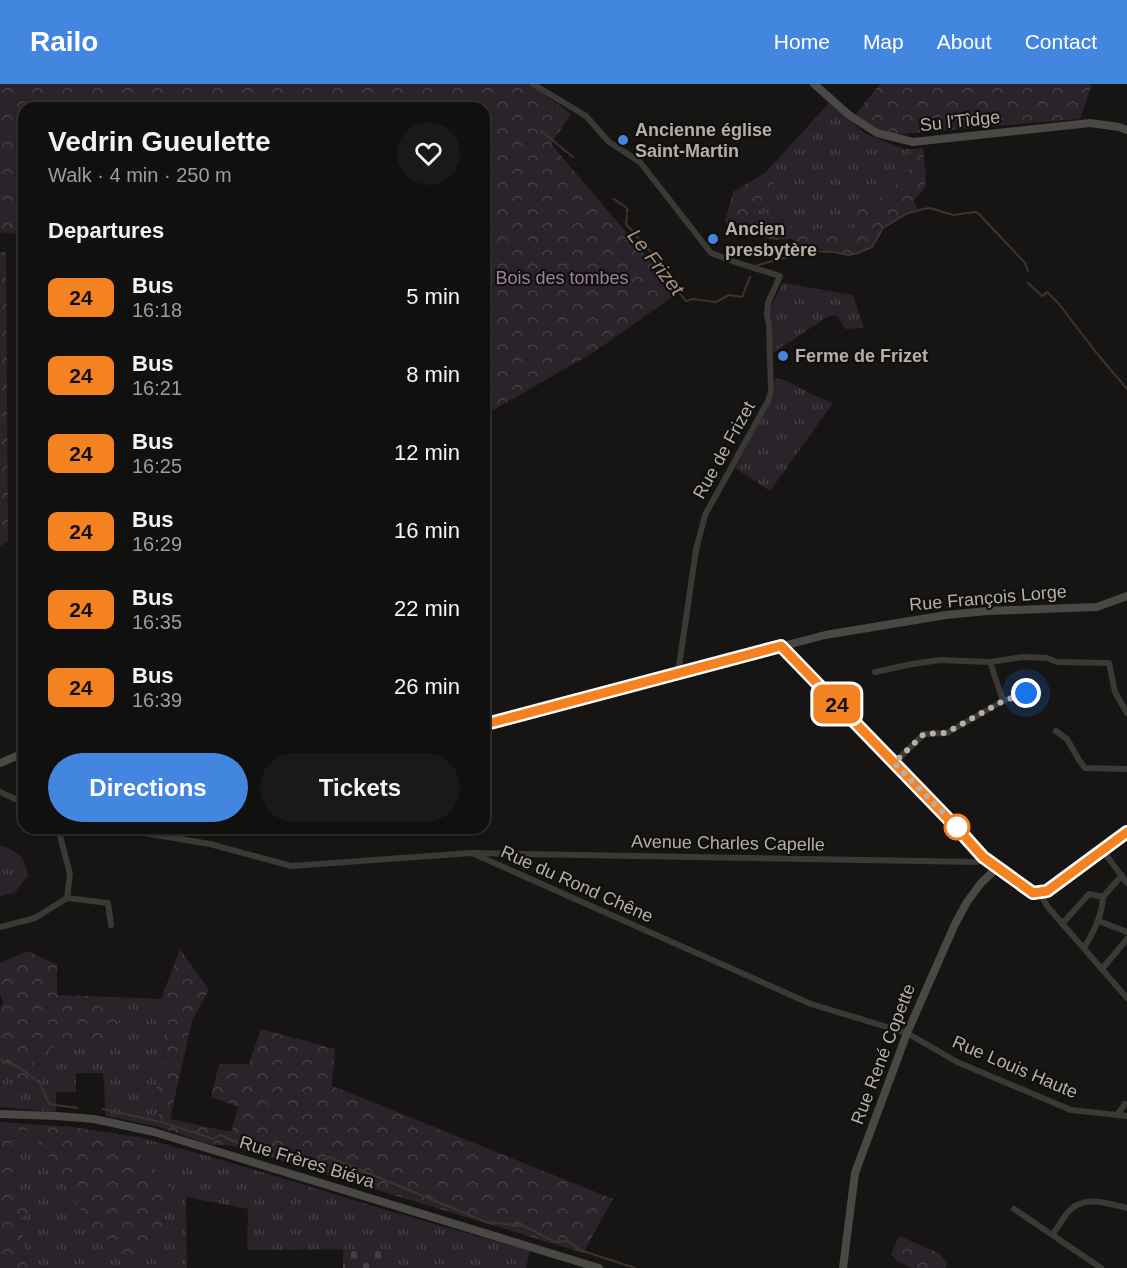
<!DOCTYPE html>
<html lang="en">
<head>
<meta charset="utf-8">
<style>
  body { margin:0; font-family:Arial,sans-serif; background:#191918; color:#f1f3f6; height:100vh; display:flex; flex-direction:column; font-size:22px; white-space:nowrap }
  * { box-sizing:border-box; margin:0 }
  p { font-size:20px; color:#9c9d9e }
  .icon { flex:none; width:33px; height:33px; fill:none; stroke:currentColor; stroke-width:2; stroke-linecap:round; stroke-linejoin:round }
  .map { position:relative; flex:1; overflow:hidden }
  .details { position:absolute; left:18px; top:18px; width:472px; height:732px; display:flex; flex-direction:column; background:#10100f; border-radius:18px; box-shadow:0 2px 4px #0004,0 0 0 2px #30302f }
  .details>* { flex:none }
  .badge { padding:0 12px; border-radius:9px; font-size:21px; line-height:39px }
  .you { position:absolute; width:30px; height:30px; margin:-15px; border:4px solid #fff; border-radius:50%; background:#1a73e8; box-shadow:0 0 0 9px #1a73e833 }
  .map>.badge { position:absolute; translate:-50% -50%; box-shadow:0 0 0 3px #fff }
  h2 { padding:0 30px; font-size:22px; line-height:54px }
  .round { display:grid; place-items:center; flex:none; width:63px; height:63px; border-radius:32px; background:#191918 }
  .overview { display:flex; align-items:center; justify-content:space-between; height:102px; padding:0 30px }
  h1 { font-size:28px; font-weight:700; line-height:45px }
  .action { display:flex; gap:12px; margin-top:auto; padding:12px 30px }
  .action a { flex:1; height:69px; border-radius:36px; background:#4386df; color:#fff; font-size:24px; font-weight:700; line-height:69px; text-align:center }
  .action a+a { background:#191918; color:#f1f3f6 }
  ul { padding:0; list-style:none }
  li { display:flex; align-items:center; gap:18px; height:78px; padding:0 30px }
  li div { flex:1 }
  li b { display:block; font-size:22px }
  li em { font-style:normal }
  li .badge { min-width:66px; font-weight:700; text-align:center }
  header { display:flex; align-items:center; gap:36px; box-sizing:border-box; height:84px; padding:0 30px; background:#4386df; color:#fff }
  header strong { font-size:28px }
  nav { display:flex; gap:33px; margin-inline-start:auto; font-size:21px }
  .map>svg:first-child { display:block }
</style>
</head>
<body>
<header>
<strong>Railo</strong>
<nav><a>Home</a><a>Map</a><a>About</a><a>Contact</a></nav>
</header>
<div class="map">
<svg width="1127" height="1184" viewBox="0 0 1127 1184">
  <defs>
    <pattern id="grass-tufts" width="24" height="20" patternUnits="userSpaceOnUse" patternTransform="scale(1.5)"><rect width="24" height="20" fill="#2a232a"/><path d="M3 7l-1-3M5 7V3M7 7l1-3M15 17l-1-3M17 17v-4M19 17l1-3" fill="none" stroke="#464046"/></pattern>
    <pattern id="forest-crowns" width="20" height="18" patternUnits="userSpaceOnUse" patternTransform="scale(1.5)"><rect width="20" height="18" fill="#2a232a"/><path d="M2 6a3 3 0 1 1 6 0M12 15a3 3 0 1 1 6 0" fill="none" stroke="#464046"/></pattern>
    <pattern id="cemetery-stones" width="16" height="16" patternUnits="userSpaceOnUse" patternTransform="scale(1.5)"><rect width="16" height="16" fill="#2a232a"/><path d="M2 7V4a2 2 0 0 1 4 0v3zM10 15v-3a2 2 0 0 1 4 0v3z" fill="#464046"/></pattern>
  </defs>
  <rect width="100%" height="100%" fill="#161514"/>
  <!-- grass -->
  <g fill="url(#grass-tufts)">
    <polygon points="829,19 866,50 904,65 912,65 909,85 894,103 854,130 858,143 835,143 808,148 789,141 771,129 756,131 777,91 766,88"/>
    <polygon points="783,199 853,211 864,244 845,245 837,231 827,233 773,269 770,224"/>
    <polygon points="775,294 788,297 811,310 833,319 770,407 735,384 773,313"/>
    <path d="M0,761C18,767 25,773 28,792L14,809L0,812Z"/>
    <polygon points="116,913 161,915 170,949 156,998 159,1043 106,1032 103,989 76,989 76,1008 56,1008 56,1028 0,1023 0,988 8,988 25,1000 40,993 34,976 52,963 80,962 120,953"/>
    <path d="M10,1046L34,1048L108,1171L165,1145L161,1091L139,1070L138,1053C269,1087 398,1133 530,1166L526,1184H382L381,1165L247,1166L248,1125L186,1113L187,1184H27L21,1133L32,1129L18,1108Z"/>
  </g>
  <!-- forest -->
  <g fill="url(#forest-crowns)">
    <polygon points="0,0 530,0 571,30 551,60 678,209 594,268 485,331 484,24 24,24 24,151 0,148"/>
    <polygon points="880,0 1092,0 1080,35 901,50 880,48 856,30"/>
    <polygon points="923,64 926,91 925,104 913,117 918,126 906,130 883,144 870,165 849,171 820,165 798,165 796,159 792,155 773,156 753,149 743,152 725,138 733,108 766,88 778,90 756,131 770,129 789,141 808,148 835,143 858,143 854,130 894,103 909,85 912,65"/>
    <polygon points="0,168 6,168 8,457 0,462"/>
    <polygon points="180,865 209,906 192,937 170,1035 231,1048 238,1023 211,1013 219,980 249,980 261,945 335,965 332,1002 613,1115 583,1169 234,1062 208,1060 159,1043 156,998 170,949 161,915"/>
    <polygon points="27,867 57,881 57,911 116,913 121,953 80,962 52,963 34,976 40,993 25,1000 8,988 0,988 0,924 3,918 0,910 0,879"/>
    <polygon points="0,1038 72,1043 138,1053 139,1070 161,1091 180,1116 173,1121 163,1115 165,1145 158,1163 139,1171 108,1171 34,1048 10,1046 18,1108 29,1113 32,1129 21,1133 27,1184 0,1184"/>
    <polygon points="899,1152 939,1169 948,1180 945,1184 911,1184 897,1177 891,1170"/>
  </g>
  <!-- cemetery -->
  <rect fill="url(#cemetery-stones)" x="343" y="1165" width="39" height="19"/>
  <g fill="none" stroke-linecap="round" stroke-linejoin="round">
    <!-- stream -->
    <g stroke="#3d342f" stroke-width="2">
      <polyline points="541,47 573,73"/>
      <polyline points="614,115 627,124 627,128"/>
      <polyline points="627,131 626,140 654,172 670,197 686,217 693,215 716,218 729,211 742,213 750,193"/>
      <polyline points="755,182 809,167 834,168 849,171 858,169 872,163 883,144 906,130 923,125 930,124 953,131 975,128 979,130 1025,179 1028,187"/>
      <polyline points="1028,199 1041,211 1043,212 1047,208 1059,220 1095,267 1127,305"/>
      <polyline points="0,975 20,984 40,999 49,1020 77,1024"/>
      <polyline points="103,1025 165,1039 187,1047 194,1048 213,1055 220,1051 264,1070 314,1080 329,1073 486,1138 524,1142 555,1158 568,1157 580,1166 635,1184"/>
    </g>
    <!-- street -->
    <g stroke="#3a3936" stroke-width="6">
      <polyline points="533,0 586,32 609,58 640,78 711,169 735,178 780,192 768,219 767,230 769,242 771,308 768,317 705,431 696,466 678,589"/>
      <polyline points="781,562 957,744 983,773 997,784"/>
      <polyline points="875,588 912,580 940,576 990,578"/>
      <polyline points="1003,617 1026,608"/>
      <polyline points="1056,647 1067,655 1079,676 1085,684 1127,685"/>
      <polyline points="894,679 924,650 947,649 1003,617 990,578 1023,573 1047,574 1057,578 1109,579 1115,608 1127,629"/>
      <polyline points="0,708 24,719"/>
      <polyline points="114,744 210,760 291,782 471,769 977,778 983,773"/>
      <polyline points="1103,767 1127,799"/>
      <polyline points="474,770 811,920 907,949 957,978 1071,1026 1127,1032"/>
      <polyline points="1040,809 1047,822 1127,914"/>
      <polyline points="67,814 108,819 111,841"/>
      <polyline points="1099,837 1127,848"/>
      <polyline points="1062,840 1089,810 1103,813"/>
      <polyline points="0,843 35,834 67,814 70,790 58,744"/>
      <path d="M1084,864C1093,848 1102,833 1103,813L1122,791"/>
      <polyline points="1102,885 1127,855"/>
      <polyline points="1117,1031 1125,1020"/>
      <polyline points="1014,1125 1101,1184"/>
      <path d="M1053,1150C1058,1143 1063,1134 1069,1127C1084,1110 1109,1120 1127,1124"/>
    </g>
    <!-- secondary -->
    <g stroke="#4a4844" stroke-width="8">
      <polyline points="814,0 849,31 877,49 913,58 1090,39 1119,43 1127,46"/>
      <polyline points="484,639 490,639 825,551 946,531 987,527 1097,523 1127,512"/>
      <polyline points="0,679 24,669"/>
      <polyline points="0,1030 57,1032 94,1035 154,1048 599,1184"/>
      <polyline points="843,1184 855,1089 907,949 955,840 967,818 981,799 997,784 1033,809 1040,809 1047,807 1127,748"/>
    </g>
  </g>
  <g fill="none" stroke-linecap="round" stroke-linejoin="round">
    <!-- line casing -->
    <g stroke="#fff" stroke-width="14">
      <polyline id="line" points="484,639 490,639 781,562 957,744 983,773 1033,809 1047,807 1127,748"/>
    </g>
    <!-- line -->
    <use href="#line" stroke="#f58220" stroke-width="9"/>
    <!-- walk -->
    <polyline stroke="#b4afa7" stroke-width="6" stroke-dasharray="0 10.8" points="957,743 894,679 924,650 946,649 1003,617 1026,609"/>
  </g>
  <!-- markers -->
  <g fill="#4386df" stroke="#11100f" stroke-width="2">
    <circle cx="623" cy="56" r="6"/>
    <circle cx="713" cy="155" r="6"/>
    <circle cx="783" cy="272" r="6"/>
  </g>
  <circle fill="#fff" stroke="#f58220" stroke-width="3" cx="957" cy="743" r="12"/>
  <g text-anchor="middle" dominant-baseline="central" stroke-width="4.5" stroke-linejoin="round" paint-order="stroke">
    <!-- street labels -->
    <g font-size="18" fill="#b4afa7" stroke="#11100f">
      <text transform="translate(960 37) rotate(-6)">Su l'Tîdge</text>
      <text transform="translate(724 366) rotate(-61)">Rue de Frizet</text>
      <text transform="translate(988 514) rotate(-5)">Rue François Lorge</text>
      <text transform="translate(728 759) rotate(1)">Avenue Charles Capelle</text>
      <text transform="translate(577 800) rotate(24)">Rue du Rond Chêne</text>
      <text transform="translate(883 970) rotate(-69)">Rue René Copette</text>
      <text transform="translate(1015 983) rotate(23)">Rue Louis Haute</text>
      <text transform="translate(307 1078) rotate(17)">Rue Frères Biéva</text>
    </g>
    <!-- poi labels -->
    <g font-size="18" font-weight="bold" fill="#b4afa7" stroke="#11100f" text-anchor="start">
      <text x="635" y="46">Ancienne église<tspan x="635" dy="21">Saint-Martin</tspan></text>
      <text x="725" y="145">Ancien<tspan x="725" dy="21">presbytère</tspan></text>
      <text x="795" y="272">Ferme de Frizet</text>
    </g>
    <!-- park labels -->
    <g font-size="18" fill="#9d809e" stroke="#11100f">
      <text x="562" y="194">Bois des tombes</text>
    </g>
    <!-- water labels -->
    <g font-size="20" font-style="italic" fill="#ac9181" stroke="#11100f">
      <text transform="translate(656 178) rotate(52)">Le Frizet</text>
    </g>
  </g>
</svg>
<div class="you" style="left:1026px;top:609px"></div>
<b class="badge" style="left:837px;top:620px;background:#f58220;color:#111">24</b>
<section class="details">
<div class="overview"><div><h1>Vedrin Gueulette</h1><p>Walk · 4 min · 250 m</p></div><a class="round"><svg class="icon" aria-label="heart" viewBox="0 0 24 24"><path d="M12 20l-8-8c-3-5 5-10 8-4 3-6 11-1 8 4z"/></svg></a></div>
<h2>Departures</h2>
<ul>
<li><span class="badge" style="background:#f58220;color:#111">24</span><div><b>Bus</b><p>16:18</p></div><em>5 min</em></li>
<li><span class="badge" style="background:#f58220;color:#111">24</span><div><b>Bus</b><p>16:21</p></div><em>8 min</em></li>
<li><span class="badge" style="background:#f58220;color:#111">24</span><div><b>Bus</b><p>16:25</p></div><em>12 min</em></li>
<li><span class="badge" style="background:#f58220;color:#111">24</span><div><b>Bus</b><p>16:29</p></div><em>16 min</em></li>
<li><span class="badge" style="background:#f58220;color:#111">24</span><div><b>Bus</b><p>16:35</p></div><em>22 min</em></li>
<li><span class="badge" style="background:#f58220;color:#111">24</span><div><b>Bus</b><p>16:39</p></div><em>26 min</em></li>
</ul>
<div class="action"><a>Directions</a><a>Tickets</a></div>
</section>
</div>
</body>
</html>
